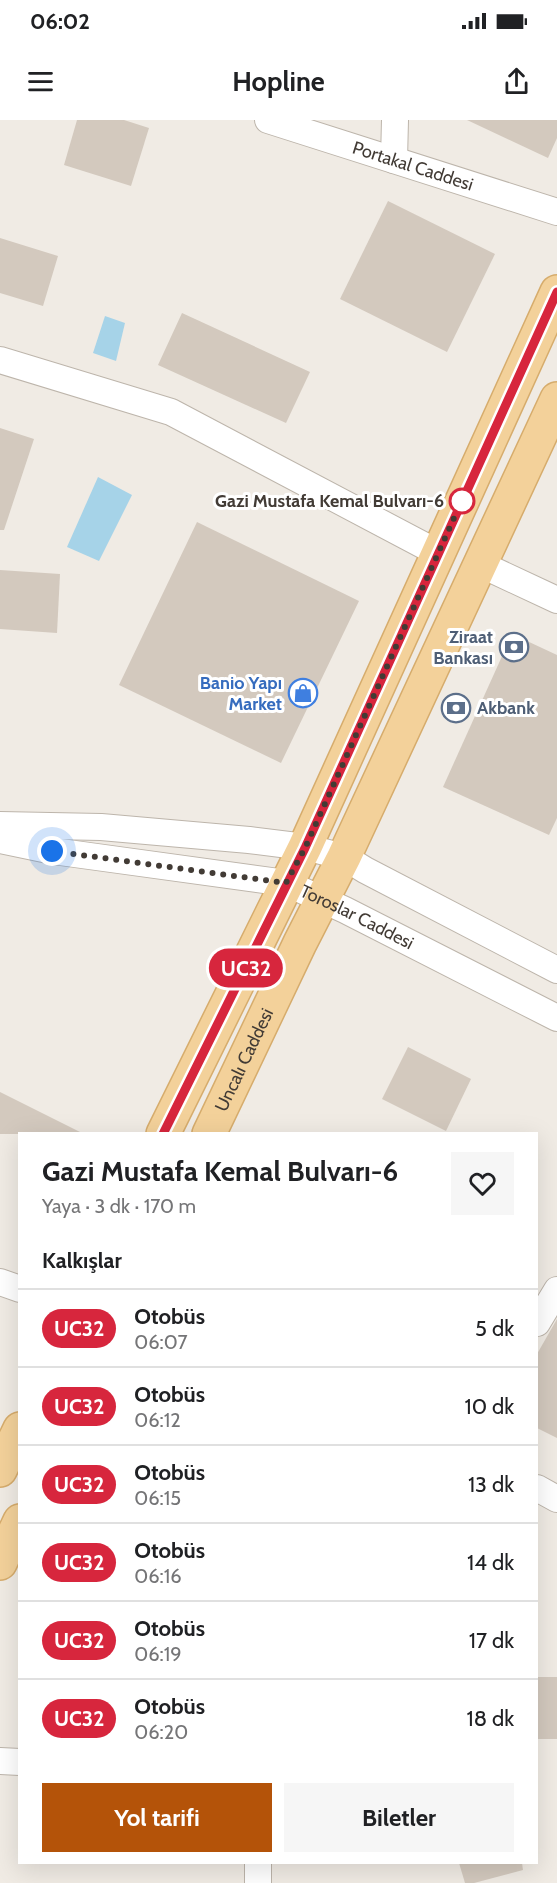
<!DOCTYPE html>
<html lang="tr">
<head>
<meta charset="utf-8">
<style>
  body { margin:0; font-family:Cabin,sans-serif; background:#f6f6f6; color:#202124; height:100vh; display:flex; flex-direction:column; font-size:22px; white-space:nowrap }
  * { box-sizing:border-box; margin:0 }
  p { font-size:20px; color:#757577 }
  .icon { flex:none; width:33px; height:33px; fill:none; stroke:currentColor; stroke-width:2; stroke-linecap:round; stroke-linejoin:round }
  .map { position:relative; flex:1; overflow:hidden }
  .details { position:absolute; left:18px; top:1012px; width:520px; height:732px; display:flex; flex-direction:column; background:#fff; border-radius:0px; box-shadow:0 6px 24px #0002 }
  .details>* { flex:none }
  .badge { padding:0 12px; border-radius:20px; font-size:21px; line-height:39px }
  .you { position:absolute; width:30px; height:30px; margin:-15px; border:4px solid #fff; border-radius:50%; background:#1a73e8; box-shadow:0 0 0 9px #1a73e833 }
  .map>.badge { position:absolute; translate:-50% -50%; box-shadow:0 0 0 3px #fff }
  h2 { padding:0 24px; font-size:22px; line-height:54px }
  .round { display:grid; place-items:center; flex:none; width:63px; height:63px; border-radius:0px; background:#f6f6f6 }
  .summary { display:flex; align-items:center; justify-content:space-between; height:102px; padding:0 24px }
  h1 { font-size:28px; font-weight:700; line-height:45px }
  .primary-button { display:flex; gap:12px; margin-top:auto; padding:12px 24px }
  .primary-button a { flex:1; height:69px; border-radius:0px; background:#b45309; color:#fff; font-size:24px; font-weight:700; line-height:69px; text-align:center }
  .primary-button a+a { background:#f6f6f6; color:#202124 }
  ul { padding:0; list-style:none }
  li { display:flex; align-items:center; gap:18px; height:78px; padding:0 24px; border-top:2px solid #e0e0e0 }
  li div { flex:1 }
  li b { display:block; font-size:22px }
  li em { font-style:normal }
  li .badge { min-width:66px; font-weight:700; text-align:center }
  .status { display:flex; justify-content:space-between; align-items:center; height:42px; padding:0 30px; background:#fff; direction:ltr }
  .status svg { height:16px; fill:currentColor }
  header { display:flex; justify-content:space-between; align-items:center; height:78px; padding:0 24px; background:#fff; font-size:27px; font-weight:700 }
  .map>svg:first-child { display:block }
</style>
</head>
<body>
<div class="status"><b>06:02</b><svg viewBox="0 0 49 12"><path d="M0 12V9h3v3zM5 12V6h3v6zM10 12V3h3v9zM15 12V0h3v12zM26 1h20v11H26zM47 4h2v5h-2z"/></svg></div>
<header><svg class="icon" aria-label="menu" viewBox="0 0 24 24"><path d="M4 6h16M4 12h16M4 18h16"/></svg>Hopline<svg class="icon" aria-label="share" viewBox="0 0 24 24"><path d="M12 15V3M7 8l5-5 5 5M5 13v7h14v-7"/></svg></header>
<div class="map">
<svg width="557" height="1763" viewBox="0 0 557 1763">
  <rect width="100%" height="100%" fill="#f0ebe4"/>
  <!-- water -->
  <g fill="#a6d3e8">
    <polygon points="105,196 125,203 116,241 93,233"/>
    <polygon points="98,357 132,375 99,441 67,427"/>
  </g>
  <!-- building -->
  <g fill="#d3c9be">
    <polygon points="77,0 124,0 149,8 131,66 64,45"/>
    <polygon points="467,0 557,0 557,18 548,38"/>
    <polygon points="388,81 495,134 447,232 340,179"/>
    <polygon points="0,118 58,136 43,186 0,173"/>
    <polygon points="182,193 310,252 286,303 158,245"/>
    <polygon points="0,308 34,319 4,410 0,410"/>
    <polygon points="197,402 359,481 281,643 119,565"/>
    <polygon points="0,450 60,454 57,513 0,509"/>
    <polygon points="512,514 557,535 557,698 549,715 443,667"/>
    <polygon points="408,927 471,959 446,1011 382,979"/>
    <polygon points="0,972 84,1014 0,1014"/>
    <polygon points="557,1199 557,1318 537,1308 537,1234"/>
    <rect x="537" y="1557" width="20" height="62"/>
    <polygon points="459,1743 522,1743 523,1750 474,1763 465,1763"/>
  </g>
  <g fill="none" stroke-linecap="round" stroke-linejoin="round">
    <!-- minor casing -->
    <g stroke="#bdb5ab" stroke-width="28">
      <g id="minor">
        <path id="s1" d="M268,0L557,92"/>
        <polyline points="394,40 395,0"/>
        <polyline points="0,240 171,292 438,433"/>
        <polyline points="480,444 557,480"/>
        <polyline points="0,705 101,707 249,720 305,727 344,737 365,750 557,850"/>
        <path id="s2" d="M0,720L53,731L286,763L345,790L557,898"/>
        <polyline points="0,1162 20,1169"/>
        <polyline points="537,1203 557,1170"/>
        <polyline points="537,1368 557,1379"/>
        <polyline points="0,1641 20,1642"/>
        <polyline points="258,1763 258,1743"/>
      </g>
    </g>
    <!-- major casing -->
    <g stroke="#d6ac6c" stroke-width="36">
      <g id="major">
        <polyline points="163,1014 305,727 557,172"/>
        <path id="s3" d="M209,1014L300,823L344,737L557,279"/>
        <polyline points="0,1350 20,1309"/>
        <polyline points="0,1443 20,1401"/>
      </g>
    </g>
    <!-- minor -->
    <use href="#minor" stroke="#fff" stroke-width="26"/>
    <!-- major -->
    <use href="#major" stroke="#f3d19a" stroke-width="33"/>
  </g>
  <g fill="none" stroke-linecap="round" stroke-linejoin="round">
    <!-- line casing -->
    <g stroke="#fff" stroke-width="14">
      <polyline id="line" points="163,1014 305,728 557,172"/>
    </g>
    <!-- line -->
    <use href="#line" stroke="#d7263d" stroke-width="9"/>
    <!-- walk -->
    <polyline stroke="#423b35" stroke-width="6" stroke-dasharray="0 10.8" points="52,731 286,763 305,728 464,376 462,381"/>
  </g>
  <!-- icons -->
  <defs>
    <g id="bank-ring" transform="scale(1.5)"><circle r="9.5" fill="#fff" stroke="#5c6f8a" stroke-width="1.5"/><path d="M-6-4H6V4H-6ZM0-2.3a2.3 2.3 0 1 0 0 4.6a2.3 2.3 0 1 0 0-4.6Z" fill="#5c6f8a"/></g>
    <g id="shop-ring" transform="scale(1.5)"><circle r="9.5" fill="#fff" stroke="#3f7fe0" stroke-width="1.5"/><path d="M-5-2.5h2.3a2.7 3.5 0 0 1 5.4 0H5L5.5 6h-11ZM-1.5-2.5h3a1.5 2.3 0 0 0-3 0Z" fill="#3f7fe0"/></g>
  </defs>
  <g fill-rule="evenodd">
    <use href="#bank-ring" x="514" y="527"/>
    <use href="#shop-ring" x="303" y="573"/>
    <use href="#bank-ring" x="456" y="588"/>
  </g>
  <!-- markers -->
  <circle fill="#fff" stroke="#d7263d" stroke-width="3" cx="462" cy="381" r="12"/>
  <g text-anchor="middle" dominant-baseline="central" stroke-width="6" stroke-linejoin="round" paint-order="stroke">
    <!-- street labels -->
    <g font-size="18" fill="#423b35" stroke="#fff">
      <text stroke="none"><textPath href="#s1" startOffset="152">Portakal Caddesi</textPath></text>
      <text stroke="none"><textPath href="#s2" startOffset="368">Toroslar Caddesi</textPath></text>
      <text stroke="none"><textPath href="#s3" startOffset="82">Uncalı Caddesi</textPath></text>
    </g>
    <!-- stop labels -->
    <g font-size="18" font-weight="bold" fill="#423b35" stroke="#fff" text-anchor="end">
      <text x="444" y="381">Gazi Mustafa Kemal Bulvarı-6</text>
    </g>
    <!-- service labels -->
    <g font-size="18" font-weight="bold" fill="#4e5e75" stroke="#fff" text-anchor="end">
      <text x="493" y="517">Ziraat<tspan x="493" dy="21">Bankası</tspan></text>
      <text x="477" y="588" text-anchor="start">Akbank</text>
    </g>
    <!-- shop labels -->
    <g font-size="18" font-weight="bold" fill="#366cbe" stroke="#fff" text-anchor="end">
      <text x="282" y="563">Banio Yapı<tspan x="282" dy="21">Market</tspan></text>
    </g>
  </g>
</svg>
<div class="you" style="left:52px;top:731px"></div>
<b class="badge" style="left:246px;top:848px;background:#d7263d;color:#fff">UC32</b>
<section class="details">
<div class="summary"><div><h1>Gazi Mustafa Kemal Bulvarı-6</h1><p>Yaya · 3 dk · 170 m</p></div><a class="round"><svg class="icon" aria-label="heart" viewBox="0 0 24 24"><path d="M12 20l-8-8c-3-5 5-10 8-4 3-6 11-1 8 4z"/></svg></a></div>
<h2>Kalkışlar</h2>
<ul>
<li><span class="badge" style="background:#d7263d;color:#fff">UC32</span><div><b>Otobüs</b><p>06:07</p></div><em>5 dk</em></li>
<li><span class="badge" style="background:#d7263d;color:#fff">UC32</span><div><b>Otobüs</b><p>06:12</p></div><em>10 dk</em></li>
<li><span class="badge" style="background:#d7263d;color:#fff">UC32</span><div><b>Otobüs</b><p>06:15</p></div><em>13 dk</em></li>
<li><span class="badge" style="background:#d7263d;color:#fff">UC32</span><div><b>Otobüs</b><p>06:16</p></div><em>14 dk</em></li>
<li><span class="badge" style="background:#d7263d;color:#fff">UC32</span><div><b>Otobüs</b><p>06:19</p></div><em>17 dk</em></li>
<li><span class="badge" style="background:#d7263d;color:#fff">UC32</span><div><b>Otobüs</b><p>06:20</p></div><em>18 dk</em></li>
</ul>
<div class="primary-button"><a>Yol tarifi</a><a>Biletler</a></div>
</section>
</div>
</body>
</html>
